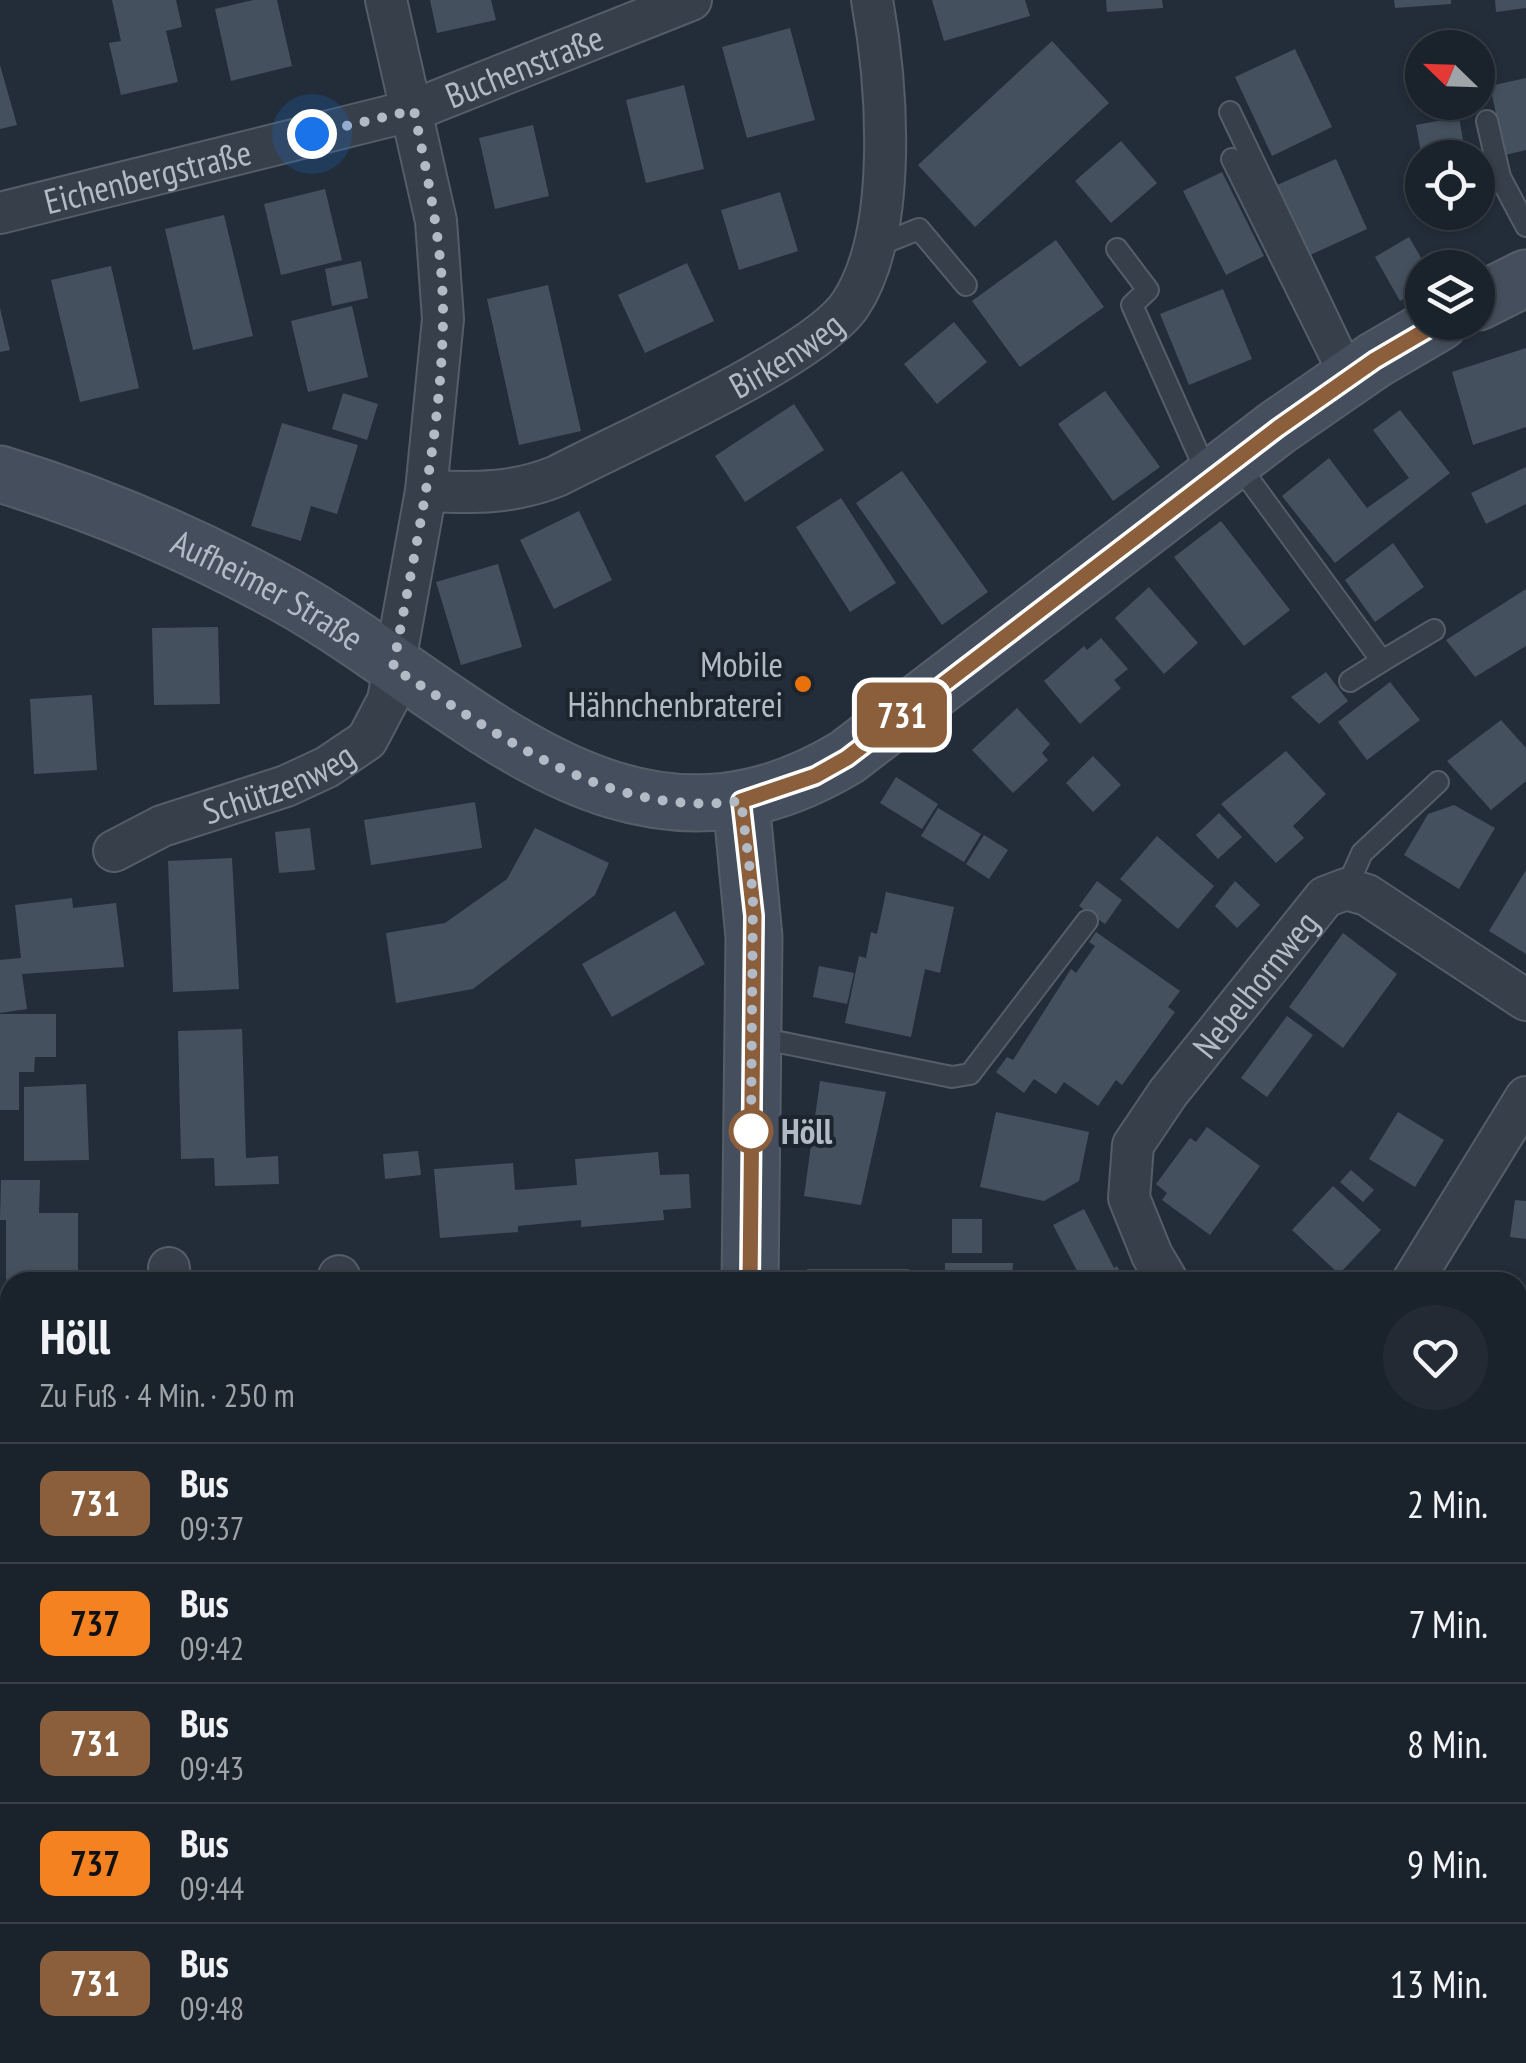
<!DOCTYPE html>
<html lang="de">
<head>
<meta charset="utf-8">
<style>
  body { margin:0; font-family:"PT Sans Narrow",sans-serif; background:#232a33; color:#f1f3f6; height:100vh; display:flex; flex-direction:column; font-size:38px; white-space:nowrap }
  * { box-sizing:border-box; margin:0 }
  p { font-size:32px; color:#9fa4a9 }
  .icon { flex:none; width:55px; height:55px; fill:none; stroke:currentColor; stroke-width:2; stroke-linecap:round; stroke-linejoin:round }
  .map { position:relative; flex:1; overflow:hidden }
  .sheet { position:absolute; left:0px; top:1272px; width:1528px; height:792px; display:flex; flex-direction:column; background:#1a222b; border-radius:30px 30px 0 0; box-shadow:0 2px 8px #0004,0 0 0 2px #383f47 }
  .sheet>* { flex:none }
  .badge { padding:0 20px; border-radius:15px; font-size:35px; line-height:65px }
  .needle { width:65px; rotate:293deg }
  .fabs { position:absolute; left:1405px; top:30px; display:grid; gap:20px }
  .fabs a { display:grid; place-items:center; width:90px; height:90px; border-radius:50%; background:#1a222b; box-shadow:0 2px 8px #0004,0 0 0 2px #383f47; font-size:50px }
  .you { position:absolute; width:50px; height:50px; margin:-25px; border:8px solid #fff; border-radius:50%; background:#1a73e8; box-shadow:0 0 0 15px #1a73e833 }
  .map>.badge { position:absolute; translate:-50% -50%; box-shadow:0 0 0 5px #fff }
  .round { display:grid; place-items:center; flex:none; width:105px; height:105px; border-radius:52px; background:#232a33 }
  .head { display:flex; align-items:center; justify-content:space-between; height:170px; padding:0 40px }
  h1 { font-size:48px; font-weight:800; line-height:75px }
  ul { padding:0; list-style:none }
  li { display:flex; align-items:center; gap:30px; height:120px; padding:0 40px; border-top:2px solid #383f47 }
  li div { flex:1 }
  li b { display:block; font-size:38px }
  li em { font-style:normal }
  li .badge { min-width:110px; font-weight:700; text-align:center }
  .map>svg:first-child { display:block }
</style>
</head>
<body>
<div class="map">
<svg width="1526" height="2063" viewBox="0 0 1526 2063">
  <rect width="100%" height="100%" fill="#232d39"/>
  <!-- green -->
  <g fill="#263a3b">
    <polygon points="1518,1785 1526,1787 1526,2063 1276,2063 1276,2055 1518,2055"/>
    <polygon points="1133,2055 1215,2055 1218,2063 1111,2063"/>
  </g>
  <!-- building -->
  <g fill="#45505e">
    <polygon points="112,0 176,0 182,27 166,31 178,82 121,95 109,43 121,41"/>
    <polygon points="253,0 277,0 292,66 231,81 215,9"/>
    <polygon points="430,0 491,0 496,20 437,33"/>
    <polygon points="932,0 1025,0 1030,16 944,41"/>
    <polygon points="1106,0 1162,0 1163,8 1107,12"/>
    <polygon points="1394,0 1451,0 1451,4 1395,8"/>
    <polygon points="1495,0 1526,0 1526,8 1496,12"/>
    <polygon points="790,28 815,120 747,138 722,47"/>
    <polygon points="1052,41 1109,103 975,227 918,165"/>
    <polygon points="1295,49 1332,127 1272,156 1235,77"/>
    <polygon points="0,65 17,125 0,129"/>
    <polygon points="1526,78 1526,150 1505,155 1490,86"/>
    <polygon points="684,85 704,169 646,183 626,100"/>
    <polygon points="1459,117 1466,158 1422,158 1416,125"/>
    <polygon points="533,125 549,196 495,209 479,138"/>
    <polygon points="1121,141 1157,183 1111,223 1075,181"/>
    <polygon points="1336,159 1367,229 1308,256 1277,185"/>
    <polygon points="1222,172 1264,256 1226,275 1183,191"/>
    <polygon points="325,189 342,260 281,275 264,204"/>
    <polygon points="780,192 798,251 739,270 721,210"/>
    <polygon points="224,215 253,336 193,350 165,229"/>
    <polygon points="1409,237 1427,268 1422,268 1422,288 1400,301 1375,257"/>
    <polygon points="1056,240 1104,307 1020,367 972,301"/>
    <polygon points="361,261 368,298 332,306 325,269"/>
    <polygon points="687,263 714,321 645,353 618,295"/>
    <polygon points="111,266 139,388 80,402 51,280"/>
    <polygon points="548,285 581,431 519,445 487,299"/>
    <polygon points="1223,289 1252,359 1189,385 1160,314"/>
    <polygon points="352,306 368,377 308,392 291,321"/>
    <polygon points="0,308 10,350 0,352"/>
    <polygon points="954,322 987,362 937,404 904,364"/>
    <polygon points="1526,348 1526,427 1473,445 1452,372"/>
    <polygon points="1105,391 1160,467 1113,501 1058,424"/>
    <polygon points="343,393 378,404 367,440 332,429"/>
    <polygon points="794,404 824,450 745,502 715,456"/>
    <polygon points="1400,410 1450,473 1335,563 1282,496 1329,458 1367,508 1409,478 1373,430"/>
    <polygon points="282,423 358,445 337,514 311,506 301,541 251,526"/>
    <polygon points="1526,467 1526,504 1486,524 1471,493"/>
    <polygon points="902,471 988,592 942,625 856,503"/>
    <polygon points="841,498 896,583 850,612 796,527"/>
    <polygon points="579,511 612,580 554,609 520,540"/>
    <polygon points="1221,521 1290,610 1244,646 1174,557"/>
    <polygon points="1393,543 1424,587 1375,622 1345,580"/>
    <polygon points="498,564 522,647 461,665 436,582"/>
    <polygon points="1149,587 1198,643 1164,674 1115,618"/>
    <polygon points="1526,589 1526,646 1475,677 1446,640"/>
    <polygon points="218,627 220,704 154,705 152,628"/>
    <polygon points="1101,638 1128,669 1114,680 1121,688 1080,724 1044,681 1084,646 1087,650"/>
    <polygon points="1326,672 1348,701 1319,724 1291,697"/>
    <polygon points="1390,682 1420,720 1367,760 1338,722"/>
    <polygon points="92,695 97,770 34,774 30,699"/>
    <polygon points="1017,708 1050,744 1042,753 1048,760 1013,793 972,750"/>
    <polygon points="1501,720 1526,748 1526,781 1491,810 1447,761"/>
    <polygon points="1286,751 1326,794 1293,826 1304,838 1276,863 1221,804"/>
    <polygon points="1093,756 1121,785 1093,812 1066,783"/>
    <polygon points="896,777 938,804 922,829 880,803"/>
    <polygon points="475,802 482,848 371,865 364,820"/>
    <polygon points="1454,805 1495,828 1459,889 1404,855 1428,814"/>
    <polygon points="938,808 981,834 964,862 921,836"/>
    <polygon points="1219,813 1242,837 1218,859 1196,835"/>
    <polygon points="310,828 315,870 279,873 275,832"/>
    <polygon points="535,828 609,863 595,895 473,989 396,1003 386,933 445,923 507,879"/>
    <polygon points="984,835 1008,850 989,879 966,864"/>
    <polygon points="1157,836 1214,886 1178,929 1120,879"/>
    <polygon points="232,858 239,989 173,992 168,861"/>
    <polygon points="1526,870 1526,954 1489,931"/>
    <polygon points="1097,881 1122,900 1105,924 1079,906"/>
    <polygon points="1235,881 1260,905 1237,928 1215,906"/>
    <polygon points="886,892 954,907 940,973 925,969 911,1037 845,1023 859,956 866,958 871,932 877,934"/>
    <polygon points="72,898 73,908 116,903 124,967 22,974 27,1009 0,1013 0,960 21,958 15,905"/>
    <polygon points="675,911 705,964 612,1017 582,964"/>
    <polygon points="1096,932 1180,991 1168,1007 1175,1012 1122,1085 1116,1080 1098,1106 1064,1082 1056,1094 1034,1079 1024,1093 996,1072 1007,1057 1013,1060 1071,969 1076,973 1095,946 1089,942"/>
    <polygon points="1343,933 1397,974 1343,1048 1289,1007"/>
    <polygon points="819,966 854,973 847,1004 813,997"/>
    <polygon points="0,1014 56,1014 56,1057 35,1057 34,1072 19,1072 19,1110 0,1110"/>
    <polygon points="1287,1016 1313,1035 1267,1097 1241,1078"/>
    <polygon points="242,1029 246,1158 278,1156 279,1184 215,1186 214,1158 181,1159 178,1031"/>
    <polygon points="820,1081 886,1092 861,1205 804,1196"/>
    <polygon points="86,1084 89,1160 24,1161 24,1087"/>
    <polygon points="996,1112 1089,1132 1079,1181 1044,1201 980,1187"/>
    <polygon points="1398,1112 1444,1140 1415,1187 1369,1159"/>
    <polygon points="1207,1127 1260,1166 1210,1235 1162,1200 1167,1193 1156,1184 1190,1138 1196,1142"/>
    <polygon points="418,1151 421,1175 385,1179 383,1154"/>
    <polygon points="658,1152 660,1175 689,1174 691,1208 663,1210 664,1220 581,1227 581,1220 518,1226 518,1232 440,1238 434,1169 513,1163 515,1190 577,1185 575,1159"/>
    <polygon points="1351,1170 1374,1190 1363,1202 1340,1182"/>
    <polygon points="1,1180 40,1180 39,1213 78,1213 78,1282 10,1282 10,1296 6,1296 6,1220 0,1220"/>
    <polygon points="1333,1186 1381,1230 1339,1274 1292,1230"/>
    <polygon points="1515,1200 1526,1201 1526,1239 1510,1237"/>
    <polygon points="1084,1209 1114,1268 1117,1266 1126,1282 1083,1282 1053,1225"/>
    <rect x="952" y="1219" width="30" height="34"/>
    <polygon points="945,1263 1013,1263 1012,1282 945,1282"/>
    <rect x="807" y="1269" width="102" height="13"/>
    <polygon points="616,1271 616,1282 572,1282 572,1272"/>
    <polygon points="210,1272 276,1273 276,1282 210,1282"/>
    <polygon points="20,2055 81,2055 80,2063 19,2063"/>
    <polygon points="437,2055 488,2055 488,2063 437,2061"/>
    <polygon points="592,2055 639,2055 639,2063 591,2063"/>
    <polygon points="962,2055 1007,2055 1009,2063 939,2063"/>
  </g>
  <g fill="none" stroke-linecap="round" stroke-linejoin="round">
    <!-- lane casing -->
    <g stroke="#555d68" stroke-width="24">
      <g id="lane">
        <polyline points="1230,112 1354,372"/>
        <polyline points="1487,121 1500,177 1526,226"/>
        <polyline points="1232,159 1342,381"/>
        <polyline points="874,247 919,229 966,285"/>
        <polyline points="1117,249 1148,290 1132,305 1209,478"/>
        <polyline points="1237,463 1382,661 1350,681"/>
        <polyline points="1382,661 1434,630"/>
        <polyline points="1346,889 1362,853 1438,782"/>
        <polyline points="754,1037 952,1077 970,1074 1087,921"/>
        <polyline points="0,1487 10,1486"/>
      </g>
    </g>
    <!-- street casing -->
    <g stroke="#555d68" stroke-width="44">
      <g id="street">
        <path id="s1" d="M0,213L414,110L691,0"/>
        <path id="s2" d="M426,491C474,493 513,494 557,476C622,442 814,358 850,305C899,232 887,82 872,0"/>
        <path id="s3" d="M114,851L162,826L286,786L327,767L367,740L388,700L426,491L443,319L436,221L386,0"/>
        <polyline points="169,1268 170,1282"/>
        <polyline points="339,1276 339,1282"/>
        <path id="s4" d="M1168,1282L1152,1255L1129,1198L1133,1145L1168,1093L1325,897L1346,889L1367,895L1526,1000"/>
        <polyline points="1412,1282 1526,1097"/>
        <polyline points="0,1611 10,1610"/>
        <polyline points="1518,1781 1526,1783"/>
        <polyline points="384,2063 384,2055"/>
        <polyline points="559,2063 559,2055"/>
      </g>
    </g>
    <!-- secondary casing -->
    <g stroke="#555d68" stroke-width="59">
      <g id="secondary">
        <polyline points="1478,302 1526,278"/>
        <path id="s5" d="M0,474C99,504 194,545 285,595C467,696 624,892 847,757L1278,427L1375,360L1440,322"/>
        <polyline points="741,801 754,937 750,1282"/>
        <polyline points="743,2063 744,2055"/>
      </g>
    </g>
    <!-- lane -->
    <use href="#lane" stroke="#373f4a" stroke-width="20"/>
    <!-- street -->
    <use href="#street" stroke="#373f4a" stroke-width="40"/>
    <!-- secondary -->
    <use href="#secondary" stroke="#454e5c" stroke-width="55"/>
  </g>
  <g fill="none" stroke-linecap="round" stroke-linejoin="round">
    <!-- line casing -->
    <g stroke="#fff" stroke-width="22">
      <polyline id="line" points="750,1282 754,916 741,801 815,776 847,758 1278,428 1375,360 1440,322"/>
    </g>
    <!-- line -->
    <use href="#line" stroke="#8b5e3c" stroke-width="15"/>
    <!-- walk -->
    <path stroke="#b2bac6" stroke-width="10" stroke-dasharray="0 18" d="M312,134L414,110C428,180 444,250 443,321C441,438 414,553 393,668C501,735 606,819 741,801L753,894L751,1131"/>
  </g>
  <!-- markers -->
  <circle fill="#e8710a" stroke="#1c242e" stroke-width="4" cx="803" cy="684" r="10"/>
  <circle fill="#fff" stroke="#8b5e3c" stroke-width="5" cx="751" cy="1131" r="20"/>
  <g text-anchor="middle" dominant-baseline="central" stroke-width="8" stroke-linejoin="round" paint-order="stroke">
    <!-- street labels -->
    <g font-size="35" fill="#b2bac6" stroke="#1c242e">
      <text stroke="none"><textPath href="#s1" startOffset="545">Buchenstraße</textPath></text>
      <text stroke="none"><textPath href="#s1" startOffset="152">Eichenbergstraße</textPath></text>
      <text stroke="none"><textPath href="#s2" startOffset="392">Birkenweg</textPath></text>
      <text stroke="none"><textPath href="#s5" startOffset="292">Aufheimer Straße</textPath></text>
      <text stroke="none"><textPath href="#s3" startOffset="178">Schützenweg</textPath></text>
      <text stroke="none"><textPath href="#s4" startOffset="348">Nebelhornweg</textPath></text>
    </g>
    <!-- poi labels -->
    <g font-size="35" fill="#b2bac6" stroke="#1c242e" text-anchor="end">
      <text x="783" y="664">Mobile<tspan x="783" dy="40">Hähnchenbraterei</tspan></text>
    </g>
    <!-- stop labels -->
    <g font-size="35" font-weight="bold" fill="#b2bac6" stroke="#1c242e" text-anchor="start">
      <text x="781" y="1131">Höll</text>
    </g>
  </g>
</svg>
<div class="fabs">
<a><svg class="needle" viewBox="-14 -14 28 28"><path d="M0-13l5 13h-10z" fill="#e53935"/><path d="M0 13l5-13h-10z" fill="#9fa4a9"/></svg></a>
<a><svg class="icon" aria-label="locate" viewBox="0 0 24 24"><circle cx="12" cy="12" r="6"/><path d="M12 2v4M12 18v4M2 12h4M18 12h4"/></svg></a>
<a><svg class="icon" aria-label="layers" viewBox="0 0 24 24"><path d="M12 4l9 5-9 5-9-5zM3 14l9 5 9-5"/></svg></a>
</div>
<div class="you" style="left:312px;top:134px"></div>
<b class="badge" style="left:902px;top:715px;background:#8b5e3c;color:#fff">731</b>
<section class="sheet">
<div class="head"><div><h1>Höll</h1><p>Zu Fuß · 4 Min. · 250 m</p></div><a class="round"><svg class="icon" aria-label="heart" viewBox="0 0 24 24"><path d="M12 20l-8-8c-3-5 5-10 8-4 3-6 11-1 8 4z"/></svg></a></div>
<ul>
<li><span class="badge" style="background:#8b5e3c;color:#fff">731</span><div><b>Bus</b><p>09:37</p></div><em>2 Min.</em></li>
<li><span class="badge" style="background:#f58220;color:#111">737</span><div><b>Bus</b><p>09:42</p></div><em>7 Min.</em></li>
<li><span class="badge" style="background:#8b5e3c;color:#fff">731</span><div><b>Bus</b><p>09:43</p></div><em>8 Min.</em></li>
<li><span class="badge" style="background:#f58220;color:#111">737</span><div><b>Bus</b><p>09:44</p></div><em>9 Min.</em></li>
<li><span class="badge" style="background:#8b5e3c;color:#fff">731</span><div><b>Bus</b><p>09:48</p></div><em>13 Min.</em></li>
</ul>
</section>
</div>
</body>
</html>
